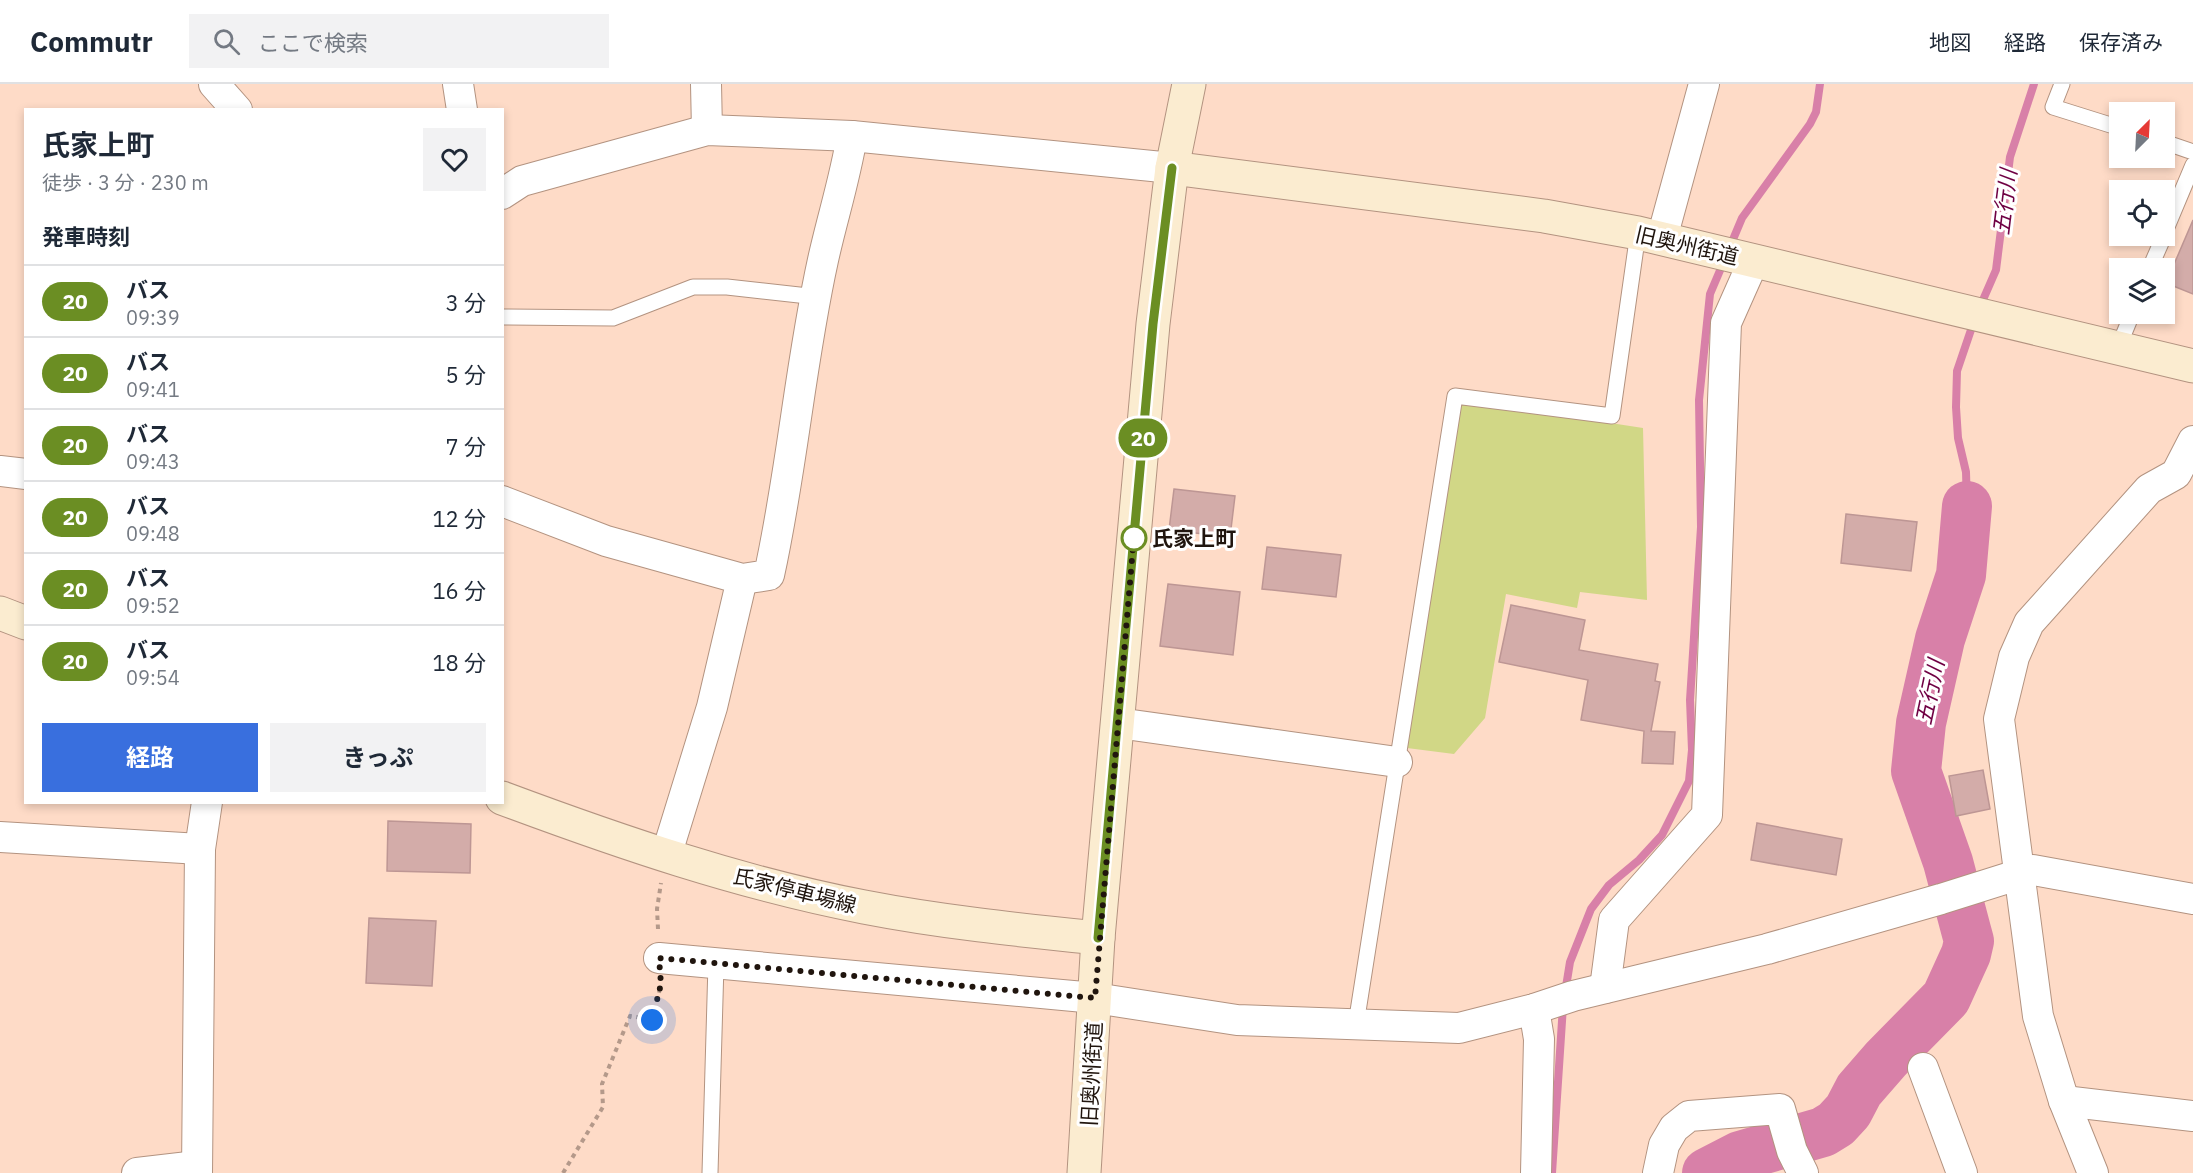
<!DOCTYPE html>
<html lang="ja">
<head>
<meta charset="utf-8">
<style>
  body { margin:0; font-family:"IBM Plex Sans","Noto Sans JP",sans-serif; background:#f2f2f3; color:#1f2937; height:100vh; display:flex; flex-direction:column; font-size:22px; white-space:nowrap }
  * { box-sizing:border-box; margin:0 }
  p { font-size:20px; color:#747a83 }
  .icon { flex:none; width:33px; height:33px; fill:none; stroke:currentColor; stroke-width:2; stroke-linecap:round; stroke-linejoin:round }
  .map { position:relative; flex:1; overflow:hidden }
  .sheet { position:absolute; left:24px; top:24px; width:480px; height:696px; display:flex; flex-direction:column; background:#fff; border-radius:0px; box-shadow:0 3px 9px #0003 }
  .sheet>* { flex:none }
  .badge { padding:0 12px; border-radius:20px; font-size:21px; line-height:39px }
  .needle { width:39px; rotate:24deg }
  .fabs { position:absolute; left:2109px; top:18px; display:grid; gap:12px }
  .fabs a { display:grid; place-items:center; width:66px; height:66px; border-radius:0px; background:#fff; box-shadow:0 3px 9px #0003; font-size:30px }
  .you { position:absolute; width:30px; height:30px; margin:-15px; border:4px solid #fff; border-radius:50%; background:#1a73e8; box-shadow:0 0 0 9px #1a73e833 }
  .map>.badge { position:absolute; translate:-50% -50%; box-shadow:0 0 0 3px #fff }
  h2 { padding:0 18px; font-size:22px; line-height:54px }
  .round { display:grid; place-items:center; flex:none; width:63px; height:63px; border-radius:0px; background:#f2f2f3 }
  .summary { display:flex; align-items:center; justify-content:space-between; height:102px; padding:0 18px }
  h1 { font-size:28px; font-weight:700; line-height:45px }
  .primary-button { display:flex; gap:12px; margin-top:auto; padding:12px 18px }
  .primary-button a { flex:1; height:69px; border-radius:0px; background:#396fde; color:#fff; font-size:24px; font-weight:700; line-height:69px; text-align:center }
  .primary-button a+a { background:#f2f2f3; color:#1f2937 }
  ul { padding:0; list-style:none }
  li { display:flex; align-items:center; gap:18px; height:72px; padding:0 18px; border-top:2px solid #e0e1e3 }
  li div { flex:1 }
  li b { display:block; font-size:22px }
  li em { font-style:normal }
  li .badge { min-width:66px; font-weight:700; text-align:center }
  header { display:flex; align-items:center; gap:36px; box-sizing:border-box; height:84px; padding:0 30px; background:#fff; border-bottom:2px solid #e0e1e3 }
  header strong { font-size:28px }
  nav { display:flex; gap:33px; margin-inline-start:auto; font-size:21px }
  .search { width:420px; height:54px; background:#f2f2f3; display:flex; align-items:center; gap:15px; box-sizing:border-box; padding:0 21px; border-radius:0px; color:#747a83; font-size:22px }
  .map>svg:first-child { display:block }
</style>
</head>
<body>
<header>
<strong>Commutr</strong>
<div class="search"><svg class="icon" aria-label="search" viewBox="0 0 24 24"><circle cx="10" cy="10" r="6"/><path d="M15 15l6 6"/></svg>ここで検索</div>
<nav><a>地図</a><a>経路</a><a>保存済み</a></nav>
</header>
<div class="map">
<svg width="2193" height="1089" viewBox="0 0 2193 1089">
  <rect width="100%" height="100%" fill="#fedbc7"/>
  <!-- green -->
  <polygon fill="#d1d786" points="1460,320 1539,328 1643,344 1647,516 1580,508 1577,524 1506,510 1485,634 1454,670 1407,664"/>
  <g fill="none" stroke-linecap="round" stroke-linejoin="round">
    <!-- stream -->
    <g stroke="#d880a8" stroke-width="8">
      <polyline points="1729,165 1742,134 1810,40 1816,28 1820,0"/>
      <polyline points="1979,225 1996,186 2010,73 2034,0"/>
      <polyline points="1967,422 1966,388 1958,354 1956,323 1957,287 1974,237"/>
      <polyline points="1565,909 1570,878 1591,825 1609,801 1639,776 1662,751 1689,697 1692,666 1690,616 1701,443 1699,316 1710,210 1724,177"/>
      <polyline points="1552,1089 1563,922"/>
    </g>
    <!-- river -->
    <polyline stroke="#d880a8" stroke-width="50" points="1707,1089 1740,1072 1823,1048 1836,1040 1848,1027 1859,1006 1886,975 1946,914 1966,870 1969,857 1966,846 1948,778 1916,687 1921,639 1940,555 1961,491 1967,422"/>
  </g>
  <!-- building -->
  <g fill="#d3aca9" stroke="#bd9694" stroke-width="1.5">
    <polygon points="2193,136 2193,210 2166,199"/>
    <polygon points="1174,405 1235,412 1230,453 1169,446"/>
    <polygon points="1846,430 1917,438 1911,487 1841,479"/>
    <polygon points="1267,463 1341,471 1336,513 1262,505"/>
    <polygon points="1168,500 1240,508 1233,571 1160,562"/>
    <polygon points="1511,521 1585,536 1579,566 1658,580 1655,597 1660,598 1651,647 1675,648 1673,680 1642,679 1644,647 1581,636 1588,596 1499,578"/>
    <polygon points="1983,686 1990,725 1956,732 1949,692"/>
    <polygon points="388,737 471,740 470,789 387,787"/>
    <polygon points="1757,739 1842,755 1836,791 1751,776"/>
    <polygon points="369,834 436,837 432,902 366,899"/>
  </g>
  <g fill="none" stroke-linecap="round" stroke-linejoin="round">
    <!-- lane casing -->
    <g stroke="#b39380" stroke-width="17">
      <g id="lane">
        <polyline points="2062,0 2053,23 2120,44"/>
        <polyline points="2164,58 2193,68"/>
        <polyline points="2164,150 2193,81"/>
        <polyline points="2150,184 2164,152"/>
        <polyline points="502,233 613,234 693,203 727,203 817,213"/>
        <polyline points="2118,264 2132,230"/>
        <polyline points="1356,940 1455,312 1612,332 1638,149"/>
        <polyline points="710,1089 716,880"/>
      </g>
    </g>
    <!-- street casing -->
    <g stroke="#b39380" stroke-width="32">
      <g id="street">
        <polyline points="214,0 237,26"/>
        <polyline points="458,0 462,26"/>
        <polyline points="706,0 707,46"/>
        <polyline points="502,110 522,97 707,46 852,52 1172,84"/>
        <polyline points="1662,154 1704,0"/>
        <polyline points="0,387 26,390"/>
        <path d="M502,417L606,457L742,495L769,491C792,387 800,280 823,176C832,135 845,95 852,52"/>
        <polyline points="1118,639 1397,678"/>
        <polyline points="0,753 200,765"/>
        <polyline points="666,772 712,623 742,495"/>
        <polyline points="659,874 1095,914 1237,936 1459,944 1534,925 1573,912 1767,865 1941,815 2033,786 2193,815"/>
        <polyline points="1605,904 1614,836 1707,731 1726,239 1754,176"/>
        <polyline points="1534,925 1539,955 1536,1089"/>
        <polyline points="1923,984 1962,1089"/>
        <polyline points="2064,1017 2193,1032"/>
        <polyline points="137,1089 197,1082"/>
        <polyline points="197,1089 200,765 207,718"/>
        <polyline points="1658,1089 1664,1061 1674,1044 1689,1032 1780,1025 1792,1067 1803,1089"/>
        <polyline points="2093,1089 2064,1017 2038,932 1999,635 2014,573 2029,539 2149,405 2176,390 2193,357"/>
      </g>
    </g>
    <!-- secondary casing -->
    <g stroke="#b39380" stroke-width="35">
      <g id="secondary">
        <polyline points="1172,84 1544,132 1638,149 2193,282"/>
        <polyline points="0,529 26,539"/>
        <path d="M502,714C620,758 740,799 864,823C941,838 1020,846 1098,854"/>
        <polyline points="1084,1089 1098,854 1153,240 1172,84 1189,0"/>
      </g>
    </g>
    <!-- path -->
    <g stroke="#b4998a" stroke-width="4" stroke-dasharray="4.5 4.5" stroke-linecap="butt">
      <polyline points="658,845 657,825 661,799"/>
      <polyline points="563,1089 603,1023 602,1000 630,932 653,936 660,904"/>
    </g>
    <!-- lane -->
    <use href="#lane" stroke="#fff" stroke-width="15"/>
    <!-- street -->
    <use href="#street" stroke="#fff" stroke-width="30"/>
    <!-- secondary -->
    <use href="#secondary" stroke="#fbecd0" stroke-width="33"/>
  </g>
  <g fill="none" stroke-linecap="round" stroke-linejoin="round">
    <!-- line casing -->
    <g stroke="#fff" stroke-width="14">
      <polyline id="line" points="1098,854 1153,240 1172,84"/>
    </g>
    <!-- line -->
    <use href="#line" stroke="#6b8e23" stroke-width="9"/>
    <!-- walk -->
    <polyline stroke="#20150e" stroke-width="6" stroke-dasharray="0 10.8" points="652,936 661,900 659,874 1095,914 1134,451 1134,454"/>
  </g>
  <!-- markers -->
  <circle fill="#fff" stroke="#6b8e23" stroke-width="3" cx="1134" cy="454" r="12"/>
  <g text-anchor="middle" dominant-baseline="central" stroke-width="6" stroke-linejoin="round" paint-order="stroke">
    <!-- street labels -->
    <g font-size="21" fill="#20150e" stroke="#fff">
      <text transform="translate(1687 161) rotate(13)">旧奥州街道</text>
      <text transform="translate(795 806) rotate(14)">氏家停車場線</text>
      <text transform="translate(1091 990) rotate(-87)">旧奥州街道</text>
    </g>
    <!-- stop labels -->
    <g font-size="21" font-weight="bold" fill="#20150e" stroke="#fff" text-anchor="start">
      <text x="1152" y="454">氏家上町</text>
    </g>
    <!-- water labels -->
    <g font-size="22" font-style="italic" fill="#6f0043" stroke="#fff">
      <text transform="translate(2004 118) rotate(-83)">五行川</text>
      <text transform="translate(1929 608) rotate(-78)">五行川</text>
    </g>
  </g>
</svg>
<div class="fabs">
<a><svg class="needle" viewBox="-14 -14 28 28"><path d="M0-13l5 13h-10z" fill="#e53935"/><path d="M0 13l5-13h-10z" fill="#747a83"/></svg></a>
<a><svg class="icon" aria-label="locate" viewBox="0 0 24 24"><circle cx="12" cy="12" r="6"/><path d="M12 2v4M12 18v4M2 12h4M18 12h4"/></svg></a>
<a><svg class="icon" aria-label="layers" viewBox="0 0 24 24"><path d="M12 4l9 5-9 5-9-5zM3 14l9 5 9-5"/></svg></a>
</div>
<div class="you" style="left:652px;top:936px"></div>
<b class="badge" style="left:1143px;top:354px;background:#6b8e23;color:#fff">20</b>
<section class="sheet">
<div class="summary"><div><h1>氏家上町</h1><p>徒歩 · 3 分 · 230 m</p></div><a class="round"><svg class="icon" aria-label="heart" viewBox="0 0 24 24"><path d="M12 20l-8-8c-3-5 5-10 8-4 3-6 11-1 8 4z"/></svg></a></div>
<h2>発車時刻</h2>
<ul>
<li><span class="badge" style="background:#6b8e23;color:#fff">20</span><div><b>バス</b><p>09:39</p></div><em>3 分</em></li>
<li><span class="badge" style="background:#6b8e23;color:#fff">20</span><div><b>バス</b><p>09:41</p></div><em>5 分</em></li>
<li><span class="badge" style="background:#6b8e23;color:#fff">20</span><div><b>バス</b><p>09:43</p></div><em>7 分</em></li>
<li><span class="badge" style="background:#6b8e23;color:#fff">20</span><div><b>バス</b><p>09:48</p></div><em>12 分</em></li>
<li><span class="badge" style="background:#6b8e23;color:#fff">20</span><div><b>バス</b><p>09:52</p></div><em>16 分</em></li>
<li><span class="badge" style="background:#6b8e23;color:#fff">20</span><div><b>バス</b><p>09:54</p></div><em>18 分</em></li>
</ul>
<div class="primary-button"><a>経路</a><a>きっぷ</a></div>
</section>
</div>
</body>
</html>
